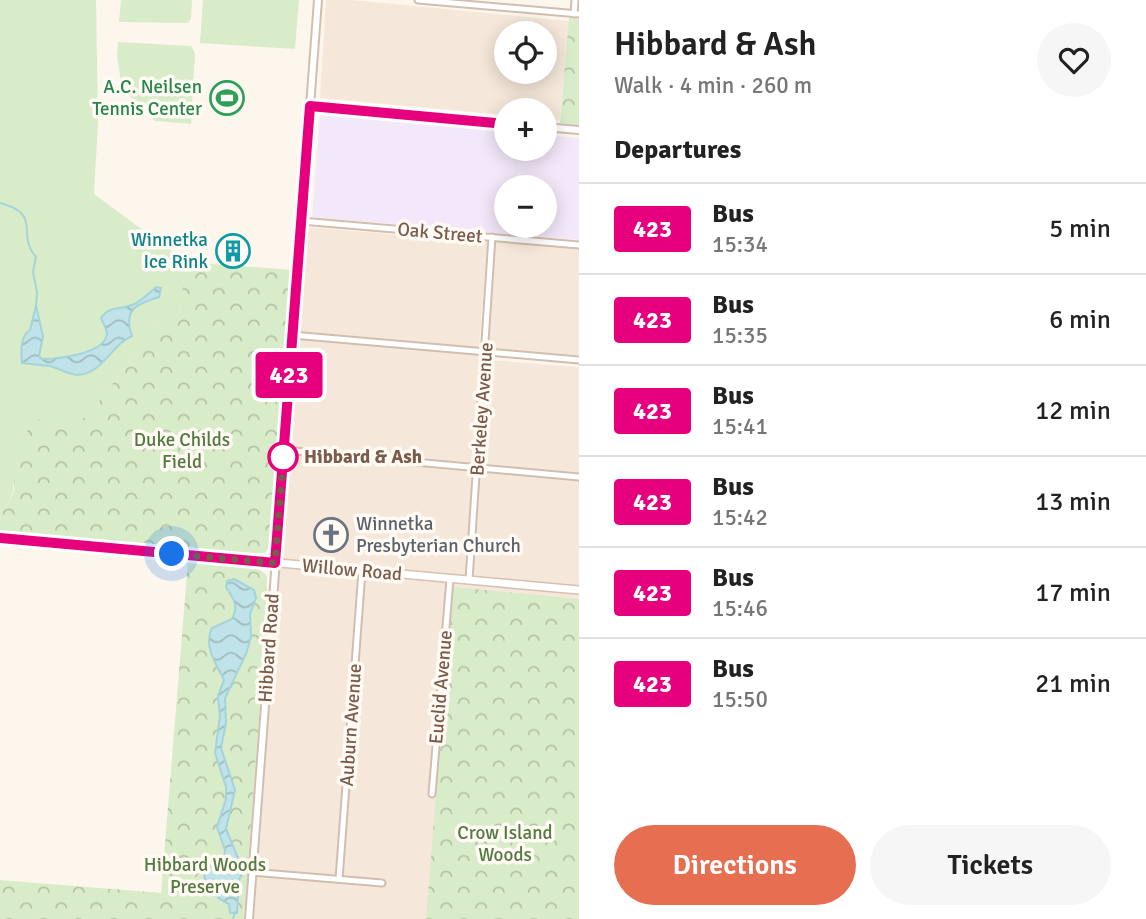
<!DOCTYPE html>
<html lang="en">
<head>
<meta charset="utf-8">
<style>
  body { margin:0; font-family:Signika,sans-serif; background:#f6f6f6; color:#222; height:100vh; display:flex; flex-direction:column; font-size:26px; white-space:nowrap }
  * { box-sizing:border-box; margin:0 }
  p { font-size:23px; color:#767676 }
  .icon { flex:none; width:38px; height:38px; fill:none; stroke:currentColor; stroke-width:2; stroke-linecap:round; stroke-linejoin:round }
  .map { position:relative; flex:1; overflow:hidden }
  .panel { display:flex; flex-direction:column; background:#fff; width:567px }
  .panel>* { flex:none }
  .badge { padding:0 14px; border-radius:5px; font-size:24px; line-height:46px }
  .controls { position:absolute; left:494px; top:21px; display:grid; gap:14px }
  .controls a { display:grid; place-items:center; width:63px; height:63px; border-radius:50%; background:#fff; box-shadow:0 4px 18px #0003; font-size:35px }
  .you { position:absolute; width:35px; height:35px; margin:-18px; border:5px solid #fff; border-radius:50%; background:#1a73e8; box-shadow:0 0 0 10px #1a73e833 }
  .map>.badge { position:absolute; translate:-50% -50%; box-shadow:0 0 0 4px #fff }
  h2 { padding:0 35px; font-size:26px; line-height:63px }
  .round { display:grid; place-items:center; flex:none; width:74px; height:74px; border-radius:37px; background:#f6f6f6 }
  .overview { display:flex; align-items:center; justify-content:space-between; height:119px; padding:0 35px }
  h1 { font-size:33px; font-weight:600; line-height:52px }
  .primary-button { display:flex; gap:14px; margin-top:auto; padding:14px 35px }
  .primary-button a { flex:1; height:80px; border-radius:42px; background:#e76f51; color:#fff; font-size:28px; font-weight:600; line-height:80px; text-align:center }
  .primary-button a+a { background:#f6f6f6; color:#222 }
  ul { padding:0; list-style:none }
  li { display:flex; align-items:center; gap:21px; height:91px; padding:0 35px; border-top:2px solid #e0e0e0 }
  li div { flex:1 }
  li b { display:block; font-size:26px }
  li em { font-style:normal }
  li .badge { min-width:77px; font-weight:700; text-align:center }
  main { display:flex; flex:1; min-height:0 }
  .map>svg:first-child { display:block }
</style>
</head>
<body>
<main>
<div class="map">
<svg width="579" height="919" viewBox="0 0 579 919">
  <defs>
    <pattern id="park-crowns" width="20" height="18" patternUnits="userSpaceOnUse" patternTransform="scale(1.75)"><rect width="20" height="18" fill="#d8ecc9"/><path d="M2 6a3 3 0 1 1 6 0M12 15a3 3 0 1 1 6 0" fill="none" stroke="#b4c2a5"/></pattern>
    <pattern id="water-waves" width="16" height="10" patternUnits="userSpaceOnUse" patternTransform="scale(1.75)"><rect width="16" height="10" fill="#bfe3e8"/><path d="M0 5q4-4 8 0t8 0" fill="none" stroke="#a0bbbe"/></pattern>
  </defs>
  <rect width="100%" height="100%" fill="#fdf6ec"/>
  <!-- residential -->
  <g fill="#f5e8da" fill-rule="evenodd">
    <path d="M326,0H352L569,21L560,120L544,118V110H506V115L320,98ZM544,33V72H506V33Z"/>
    <polygon points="305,227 488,242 478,359 579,367 579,919 254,919"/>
    <polygon points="492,237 579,245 579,360 486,352"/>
  </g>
  <!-- education -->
  <path fill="#f3e8fa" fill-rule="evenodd" d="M320,115L506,131V149H544V135L579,138V240L312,217ZM506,187H544V226H506Z"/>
  <!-- grass -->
  <g fill="#d8ecc9">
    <path d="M0,0H96L98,123L94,194L186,262L178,322L160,320L89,415L14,479C13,493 12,503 0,511Z"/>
    <polygon points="121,0 192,0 191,19 187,23 119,22"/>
    <polygon points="203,0 299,0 295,49 200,43"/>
    <polygon points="118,42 191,46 195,53 191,124 155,121 135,104 121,81 117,56"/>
  </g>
  <!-- park -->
  <g fill="url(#park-crowns)">
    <polygon points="569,18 579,19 579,125 560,123"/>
    <path d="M186,262L293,270L276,494L269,546L266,552L257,555L0,532V511C13,503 17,487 12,472L32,419L76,422L89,415L160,320L178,321Z"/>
    <polygon points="188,561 258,568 267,576 265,636 244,919 0,919 0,880 161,893"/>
    <polygon points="453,587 579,599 579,919 426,919"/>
  </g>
  <!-- water -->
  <g fill="url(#water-waves)" stroke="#a5d3da" stroke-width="2">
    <path d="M156,287L161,288L159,297C136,304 123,309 132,336C116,343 111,357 96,368C76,383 65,369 49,366C40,365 31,364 22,363C21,352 20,336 30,330L36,306L43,336L39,356L42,359C57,359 105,354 107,334C107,329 103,323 101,318C110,305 120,310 132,305C142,301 148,294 156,287Z"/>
    <path d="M234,579L254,590L256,598L250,614L251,637L246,654L225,698L226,723L221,748L235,790L226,829L243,870L239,881L237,913H230L229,904C216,898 206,889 204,874L207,865L218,864L224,859L225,850L217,827L226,799V787L215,753L220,716L218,696L224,680C216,663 203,646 212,628L232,619C239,605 234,600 226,587L227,581Z"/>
  </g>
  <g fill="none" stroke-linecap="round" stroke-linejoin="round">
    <!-- stream -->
    <g stroke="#a5d3da" stroke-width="2">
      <path d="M0,203C44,215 15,233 36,257L33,272L37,292L36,307"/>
      <polyline points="233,919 235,912"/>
    </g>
    <!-- minor casing -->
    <g stroke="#d1beb0" stroke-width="9">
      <g id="minor">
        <polyline points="418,0 579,14"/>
        <polyline points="574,14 575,0"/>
        <polyline points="301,221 579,245"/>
        <polyline points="292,335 579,360"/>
        <polyline points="284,450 579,477"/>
        <polyline points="469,580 492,237"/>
        <polyline points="432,794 450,579"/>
        <polyline points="252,872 382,883"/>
        <polyline points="339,879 362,571"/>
      </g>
    </g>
    <!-- tertiary casing -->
    <g stroke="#d1beb0" stroke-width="10">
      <g id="tertiary">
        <polyline points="310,106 506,124"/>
        <polyline points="544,127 579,130"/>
        <polyline points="249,919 318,0"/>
      </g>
    </g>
    <!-- secondary casing -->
    <g stroke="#d6c0b0" stroke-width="10">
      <polyline id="secondary" points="0,538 579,590"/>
    </g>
    <!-- minor -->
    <use href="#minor" stroke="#fff" stroke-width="5"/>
    <!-- tertiary -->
    <use href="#tertiary" stroke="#fff" stroke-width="6"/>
    <!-- secondary -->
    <use href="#secondary" stroke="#fff" stroke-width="7"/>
  </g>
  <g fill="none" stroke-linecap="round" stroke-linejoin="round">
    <!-- line casing -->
    <g stroke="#fff" stroke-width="16">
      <polyline id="line" points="0,538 275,563 310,106 506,124"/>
    </g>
    <!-- line -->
    <use href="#line" stroke="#e6007e" stroke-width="10"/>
    <!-- walk -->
    <polyline stroke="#7a5c4d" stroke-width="7" stroke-dasharray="0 12.6" points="172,554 275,563 284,450 283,457"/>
  </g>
  <!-- icons -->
  <defs>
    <g id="stadium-ring" transform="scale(1.75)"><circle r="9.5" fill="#fffaf3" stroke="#2e9e5b" stroke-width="1.5"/><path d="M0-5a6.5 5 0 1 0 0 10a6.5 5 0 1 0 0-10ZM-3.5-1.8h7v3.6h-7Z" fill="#2e9e5b"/></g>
    <g id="building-ring" transform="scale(1.75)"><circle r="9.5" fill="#fffaf3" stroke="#0f9aa8" stroke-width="1.5"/><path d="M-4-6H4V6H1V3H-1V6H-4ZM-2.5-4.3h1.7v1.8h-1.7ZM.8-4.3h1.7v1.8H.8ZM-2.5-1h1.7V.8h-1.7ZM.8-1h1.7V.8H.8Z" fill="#0f9aa8"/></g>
    <g id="church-ring" transform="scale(1.75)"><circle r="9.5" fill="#fffaf3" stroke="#6b7280" stroke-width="1.5"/><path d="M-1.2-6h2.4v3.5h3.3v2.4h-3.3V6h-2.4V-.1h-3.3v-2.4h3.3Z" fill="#6b7280"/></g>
  </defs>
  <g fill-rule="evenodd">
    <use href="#stadium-ring" x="227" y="98"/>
    <use href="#building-ring" x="233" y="251"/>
    <use href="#church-ring" x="331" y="535"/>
  </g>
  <!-- markers -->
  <circle fill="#fff" stroke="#e6007e" stroke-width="3.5" cx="283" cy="457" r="14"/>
  <g text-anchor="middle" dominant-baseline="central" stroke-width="7" stroke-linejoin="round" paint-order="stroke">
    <!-- leisure labels -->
    <g font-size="19" fill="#27864d" stroke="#fffaf3" text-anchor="end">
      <text x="202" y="87">A.C. Neilsen<tspan x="202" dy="22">Tennis Center</tspan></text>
    </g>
    <!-- street labels -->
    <g font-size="19" fill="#7a5c4d" stroke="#fffaf3">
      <text transform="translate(440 233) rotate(5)">Oak Street</text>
      <text transform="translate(482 409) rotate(-86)">Berkeley Avenue</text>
      <text transform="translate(352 570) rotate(5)">Willow Road</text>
      <text transform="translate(269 648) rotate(-86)">Hibbard Road</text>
      <text transform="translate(441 687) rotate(-85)">Euclid Avenue</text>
      <text transform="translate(351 725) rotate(-86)">Auburn Avenue</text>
    </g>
    <!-- culture labels -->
    <g font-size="19" fill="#0d838f" stroke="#fffaf3" text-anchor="end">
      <text x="208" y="240">Winnetka<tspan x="208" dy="22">Ice Rink</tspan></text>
    </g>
    <!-- park labels -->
    <g font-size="19" fill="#537a41" stroke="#fffaf3">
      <text x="182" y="440">Duke Childs<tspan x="182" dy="22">Field</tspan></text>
      <text x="505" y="833">Crow Island<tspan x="505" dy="22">Woods</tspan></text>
      <text x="205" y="865">Hibbard Woods<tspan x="205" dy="22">Preserve</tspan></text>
    </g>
    <!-- stop labels -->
    <g font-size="19" font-weight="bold" fill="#7a5c4d" stroke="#fffaf3" text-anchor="start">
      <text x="304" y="457">Hibbard &amp; Ash</text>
    </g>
    <!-- worship labels -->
    <g font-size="19" fill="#5b616d" stroke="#fffaf3" text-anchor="start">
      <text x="356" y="524">Winnetka<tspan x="356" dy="22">Presbyterian Church</tspan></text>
    </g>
  </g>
</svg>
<div class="controls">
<a><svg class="icon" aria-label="locate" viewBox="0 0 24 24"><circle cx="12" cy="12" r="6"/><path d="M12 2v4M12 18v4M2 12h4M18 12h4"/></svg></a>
<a>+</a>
<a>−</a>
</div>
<div class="you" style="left:172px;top:554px"></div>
<b class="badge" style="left:289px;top:375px;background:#e6007e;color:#fff">423</b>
</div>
<section class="panel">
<div class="overview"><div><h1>Hibbard &amp; Ash</h1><p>Walk · 4 min · 260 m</p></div><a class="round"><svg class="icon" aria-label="heart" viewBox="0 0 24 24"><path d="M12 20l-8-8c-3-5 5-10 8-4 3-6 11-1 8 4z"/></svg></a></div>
<h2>Departures</h2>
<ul>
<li><span class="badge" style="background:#e6007e;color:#fff">423</span><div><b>Bus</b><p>15:34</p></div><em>5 min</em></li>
<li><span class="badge" style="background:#e6007e;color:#fff">423</span><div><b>Bus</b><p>15:35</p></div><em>6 min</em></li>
<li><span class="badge" style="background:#e6007e;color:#fff">423</span><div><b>Bus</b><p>15:41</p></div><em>12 min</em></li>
<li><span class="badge" style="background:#e6007e;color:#fff">423</span><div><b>Bus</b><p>15:42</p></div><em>13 min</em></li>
<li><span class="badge" style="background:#e6007e;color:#fff">423</span><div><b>Bus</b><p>15:46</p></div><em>17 min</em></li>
<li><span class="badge" style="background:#e6007e;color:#fff">423</span><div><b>Bus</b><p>15:50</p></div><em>21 min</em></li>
</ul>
<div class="primary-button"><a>Directions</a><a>Tickets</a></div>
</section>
</main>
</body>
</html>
